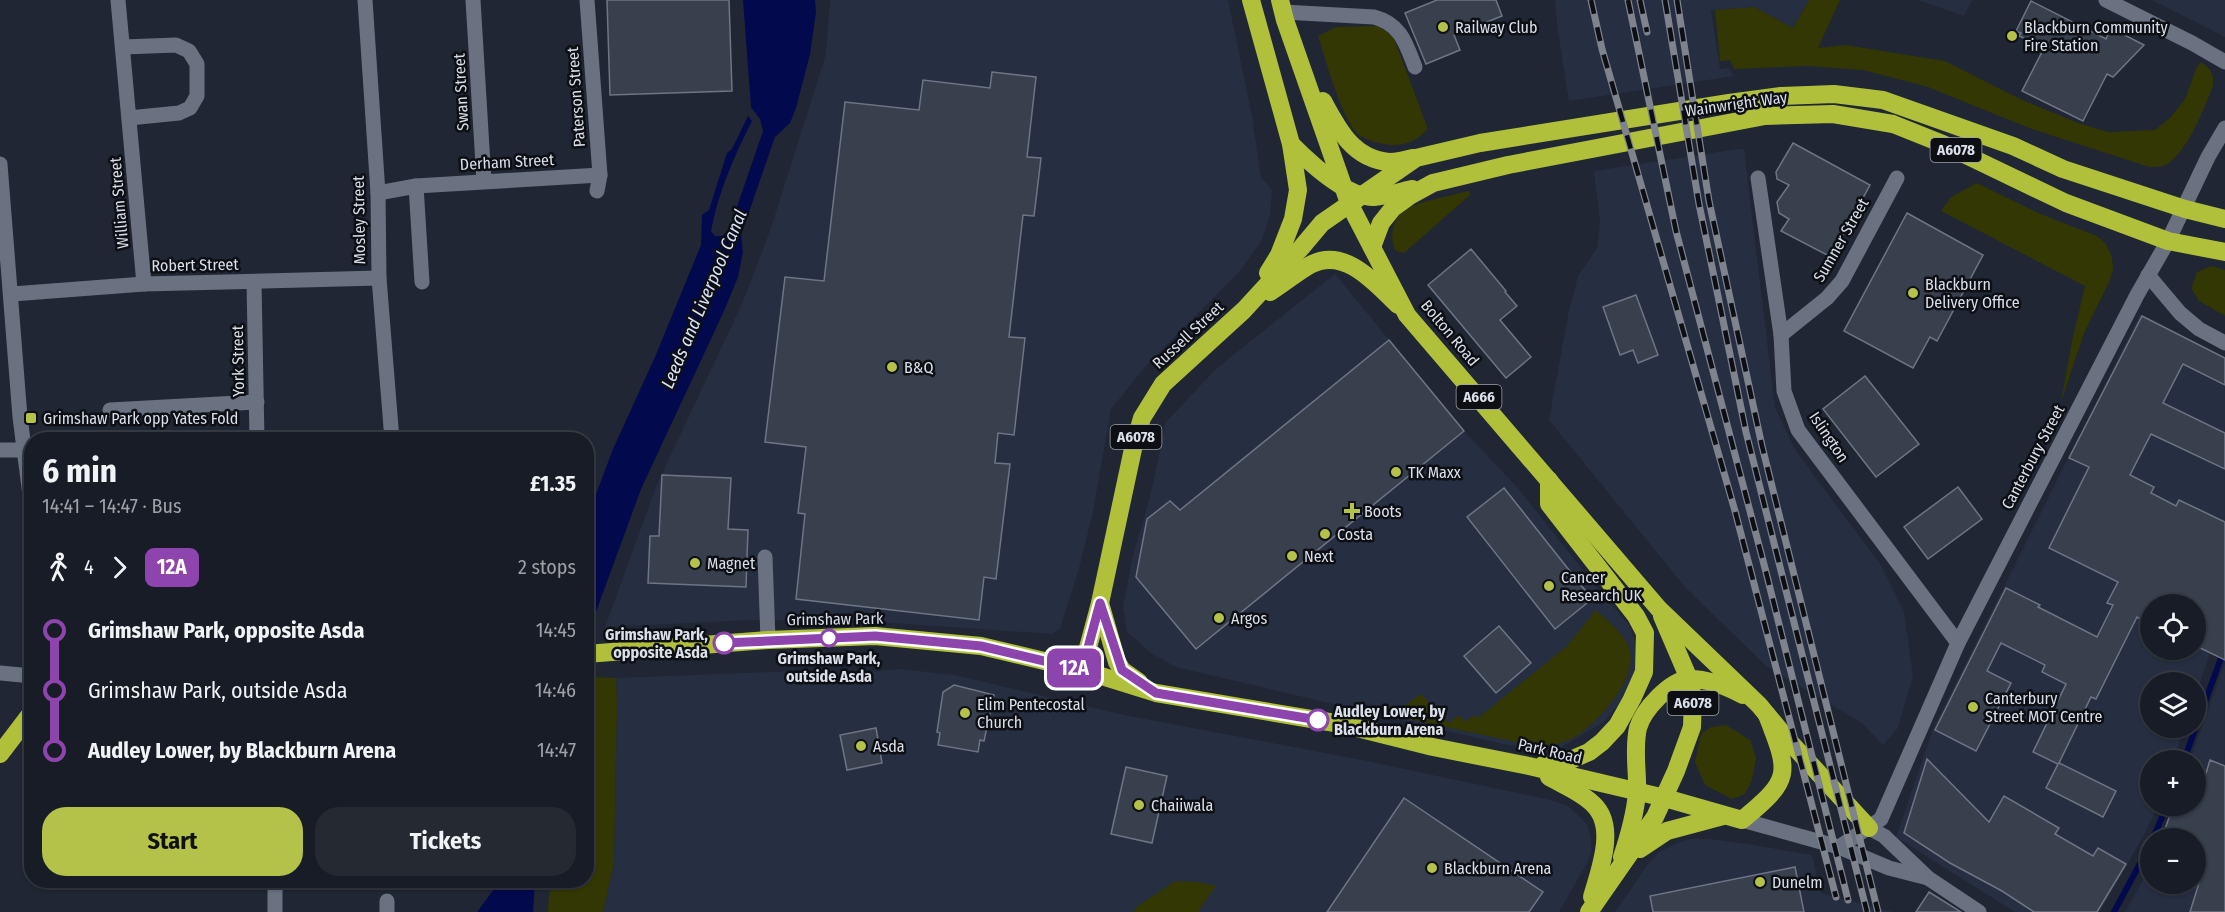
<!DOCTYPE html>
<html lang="en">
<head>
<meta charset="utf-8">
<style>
  body { margin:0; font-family:"Fira Sans Condensed",sans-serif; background:#252932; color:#f1f3f6; height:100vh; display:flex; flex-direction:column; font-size:22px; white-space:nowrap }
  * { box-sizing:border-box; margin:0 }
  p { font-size:20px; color:#9fa1a7 }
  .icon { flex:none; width:33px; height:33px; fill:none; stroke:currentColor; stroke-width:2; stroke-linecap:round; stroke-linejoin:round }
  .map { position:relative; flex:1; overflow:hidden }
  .side { position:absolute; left:24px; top:432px; width:570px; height:456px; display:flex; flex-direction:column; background:#181c26; border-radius:24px; box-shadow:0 2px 4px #0004,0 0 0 2px #363a43 }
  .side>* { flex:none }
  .badge { padding:0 12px; border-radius:9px; font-size:21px; line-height:39px }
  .fabs { position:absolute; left:2140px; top:594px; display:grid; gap:12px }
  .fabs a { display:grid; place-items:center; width:66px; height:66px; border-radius:50%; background:#181c26; box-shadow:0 2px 4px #0004,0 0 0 2px #363a43; font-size:30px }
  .map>.badge { position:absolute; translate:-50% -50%; box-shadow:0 0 0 3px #fff }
  .legs { display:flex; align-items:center; gap:9px; height:66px; padding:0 18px; font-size:20px }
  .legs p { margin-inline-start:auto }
  .overview { display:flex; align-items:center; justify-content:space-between; height:102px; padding:0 18px }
  h1 { font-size:33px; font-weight:700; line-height:45px }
  .button { display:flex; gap:12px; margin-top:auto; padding:12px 18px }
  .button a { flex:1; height:69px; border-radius:24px; background:#b4c24a; color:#111; font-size:24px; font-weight:700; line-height:69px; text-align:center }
  .button a+a { background:#252932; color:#f1f3f6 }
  ul { padding:0 18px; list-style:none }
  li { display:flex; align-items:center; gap:21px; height:60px; font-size:22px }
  li i { display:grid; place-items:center; width:9px; height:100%; margin:0 8px; background:currentColor }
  li i::after { content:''; width:15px; height:15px; margin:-8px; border:4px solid; border-radius:50%; background:#181c26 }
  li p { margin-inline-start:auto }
  li:first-child i { background:linear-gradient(#0000 50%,currentColor 0) }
  li:last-child i { background:linear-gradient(currentColor 50%,#0000 0) }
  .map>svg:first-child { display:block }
</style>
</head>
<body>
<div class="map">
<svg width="2225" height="912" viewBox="0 0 2225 912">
  <rect width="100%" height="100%" fill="#202633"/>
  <!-- built -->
  <g fill="#262e41" fill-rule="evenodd">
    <polygon points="830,0 1228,0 1252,116 1261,177 1272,190 1270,215 1261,242 1238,273 1144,368 1111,409 1093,512 1080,565 1060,629 1052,634 863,621 753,620 605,627 657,484 741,306 770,231 826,54"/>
    <polygon points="1555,0 1809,0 1793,28 1754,7 1711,10 1720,69 1729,68 1734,76 1569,101 1558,33"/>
    <polygon points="1918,0 1972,0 1964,16"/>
    <polygon points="2152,0 2225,0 2225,37"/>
    <polygon points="1738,149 1744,149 1775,408 1796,451 1881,565 1904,612 1913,676 1898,728 1883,745 1862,723 1766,666 1685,587 1549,420 1568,315 1578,276 1597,248 1600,222 1594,171"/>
    <polygon points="1335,274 1464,431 1517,487 1602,594 1629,625 1638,647 1637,674 1618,705 1604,722 1558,749 1541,750 1503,744 1176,667 1152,654 1127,632 1123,606 1132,559 1150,497 1166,422 1217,368"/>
    <path d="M2140,314L2225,359V609L2196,694V682H2151V728H2184L2173,760H2151V806H2158L2145,833L2100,912H2015L1896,837L1933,729ZM2151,604H2196V650H2151Z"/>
    <polygon points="2225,663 2225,912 2125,912 2151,866 2151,884 2196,884 2196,838 2162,838 2173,806 2196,806 2196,760 2190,760"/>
    <polygon points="900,669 955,675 1124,715 1362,760 1551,800 1568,806 1587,824 1591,838 1591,853 1586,865 1559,912 603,912 614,863 617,702 616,678 799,671 846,674"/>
    <polygon points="1688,839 1710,839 1754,845 1812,855 1821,893 1893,912 1615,912 1648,864 1660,851"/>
    <polygon points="293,881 293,880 489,881 293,885"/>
  </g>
  <!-- green -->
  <g fill="#323703">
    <path d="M1809,0H1840L1818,48L1845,45L1945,61L2020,99L2078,123L2108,132L2155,130L2171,117L2185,99L2197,67L2201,62C2211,69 2214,74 2213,86C2205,106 2185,159 2163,166C2159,167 2153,167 2149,167L2029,128L1928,87L1863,70L1807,66L1734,69L1730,60L1720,61L1715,10L1754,7L1793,28Z"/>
    <path d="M1378,26L1393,36L1428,129C1418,140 1406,146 1391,145C1381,144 1368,141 1359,135C1343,123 1325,58 1318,36L1336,27Z"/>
    <polygon points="1977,183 2038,213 2097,236 2106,244 2112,257 2113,270 2110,280 2084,333 2061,402 2072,341 2085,286 1941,211 1951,197"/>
    <path d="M1468,191L1471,194L1404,253L1396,251C1388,237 1393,215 1409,207C1427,200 1449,196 1468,191Z"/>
    <polygon points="2212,266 2225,270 2225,316 2199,301 2191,288 2197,272"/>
    <path d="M1596,610C1608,621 1624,633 1629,648C1640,676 1599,721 1578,735C1564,744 1546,747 1529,745L1385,714L1382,705L1401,708L1421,694L1448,723L1459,715L1465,722L1474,715L1478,718L1567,646Z"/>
    <polygon points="590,677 616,678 617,702 614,863 603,912 548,912 550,881 586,880 586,739"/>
    <polygon points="1726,725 1750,740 1756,758 1752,780 1745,794 1732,799 1705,785 1695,762 1701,734 1711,727"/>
    <polygon points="1175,881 1197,882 1216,886 1198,912 1134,912 1135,908"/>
  </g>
  <!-- water -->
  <g fill="#03094d">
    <path d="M743,0H815L816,12L810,54L796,108L790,123L775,137L741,235L743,252L738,277L724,311L641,489L593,620L587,630V518L613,449L655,357L701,245L702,215L709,210L727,153L732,149L748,116L752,121C734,156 718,193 711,231L715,236H722L729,230L763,131L760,119L751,107Z"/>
    <polygon points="500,881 535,881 533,912 477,912"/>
  </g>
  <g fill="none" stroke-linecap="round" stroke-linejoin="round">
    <!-- stream -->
    <g stroke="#03094d" stroke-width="6">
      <polyline points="2184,760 2225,647"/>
      <polyline points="2153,838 2167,806"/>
      <polyline points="2114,912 2151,843"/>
    </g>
  </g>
  <!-- building -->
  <g fill="#383f4d" stroke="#6e7585" stroke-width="1.5">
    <polygon points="607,0 729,0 732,91 610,95"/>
    <polygon points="1437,0 1496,0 1502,16 1454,35 1460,50 1426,64 1405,13"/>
    <polygon points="2031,1 2106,39 2111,28 2144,45 2113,77 2107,74 2083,121 2022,91 2044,48 2019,36 2021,33 2016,31"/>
    <polygon points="992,72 1036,77 1027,157 1041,158 1034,216 1023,215 1009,337 1025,338 1014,435 998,433 995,463 1010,464 996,579 984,577 979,620 796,599 805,514 798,513 806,447 765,442 785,277 824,281 845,102 919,110 923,80 990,88"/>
    <polygon points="1793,143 1870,185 1831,257 1781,231 1789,219 1779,213 1777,202 1789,185 1777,179 1776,172"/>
    <polygon points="1907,213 1983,255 1937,341 1930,337 1913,368 1844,331"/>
    <polygon points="1471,249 1506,291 1505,292 1517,306 1500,320 1531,357 1506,378 1428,285"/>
    <polygon points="1636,295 1658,355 1638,363 1633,350 1620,355 1603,307"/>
    <polygon points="2142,316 2225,358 2225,385 2183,364 2163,403 2225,433 2225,469 2151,434 2130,475 2154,487 2151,493 2176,506 2179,500 2225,522 2225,660 2196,646 2196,604 2151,604 2151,616 2146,613 2142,620 2137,617 2096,699 2091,697 2059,763 2116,791 2103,817 2046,788 2058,764 2033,752 2066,684 2042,672 2045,665 2001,643 1987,671 2011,683 1976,751 1935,730 2006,588 2040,605 2038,607 2097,637 2113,605 2107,603 2118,582 2049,548 2089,467 2069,458"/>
    <polygon points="1389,340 1464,431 1196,649 1136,577 1147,519 1170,501 1180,510"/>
    <polygon points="1865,376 1919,444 1876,477 1823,409"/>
    <polygon points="662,475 731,478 728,529 748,530 746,587 648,583 650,536 659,536"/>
    <polygon points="1958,487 1982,519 1928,559 1904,527"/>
    <polygon points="1504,488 1592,599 1555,629 1467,517"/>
    <polygon points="1499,626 1531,663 1496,693 1464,656"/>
    <polygon points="954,685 994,695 984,741 980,740 978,752 938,745 940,733 937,732 943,692"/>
    <polygon points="876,728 882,763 847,770 840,735"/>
    <polygon points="1927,759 1989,822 2004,796 2059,828 2055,834 2093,856 2098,848 2126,864 2097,912 2034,912 2002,891 1950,863 1904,833"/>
    <polygon points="2210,760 2225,766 2225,912 2190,912 2204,867 2196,864 2196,838 2162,838 2173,806 2196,806"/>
    <polygon points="1126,767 1167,776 1152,843 1111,834"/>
    <polygon points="1404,798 1543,892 1529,912 1327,912"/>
    <polygon points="1795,867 1804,912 1653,912 1650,896"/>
    <polygon points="1929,892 1961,912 1916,912"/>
  </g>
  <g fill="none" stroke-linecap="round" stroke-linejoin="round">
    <!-- minor -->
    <g stroke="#6a7180" stroke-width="15">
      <polyline points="118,0 144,284"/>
      <polyline points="365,0 378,193 379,278 392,440"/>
      <polyline points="473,0 484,181"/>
      <polyline points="587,0 600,175 597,191"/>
      <polyline points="2106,0 2192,43 2225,62"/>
      <path d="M1283,12L1374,17C1401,24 1406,44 1415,67"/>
      <polyline points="123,47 176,45 189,51 197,64 197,96 190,108 179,113 129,118"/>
      <polyline points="0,164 20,417 32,511"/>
      <polyline points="1758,178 1781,335 1784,391 1798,430 1958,643"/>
      <polyline points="416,186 422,282"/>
      <polyline points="378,193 416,186 600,175"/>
      <polyline points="2148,275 2180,313 2199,329 2225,343"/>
      <polyline points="254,282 257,440"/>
      <polyline points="12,294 144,284 379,278"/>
      <polyline points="1781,335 1827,298 1842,281 1897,178"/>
      <polyline points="110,410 257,402"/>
      <polyline points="0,450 24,450"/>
      <polyline points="765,557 768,640"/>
      <polyline points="0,673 32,676"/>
      <polyline points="1742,820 1839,847 1889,868 1928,878"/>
      <polyline points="1869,828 1884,836 1928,878 1979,912"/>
      <polyline points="1839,847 1881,819 1958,643 2137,295 2168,241 2208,157 2225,128"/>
      <polyline points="275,912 275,880"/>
      <polyline points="387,912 387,901"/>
    </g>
    <!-- highway -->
    <g stroke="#b1c03b" stroke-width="18">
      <polyline points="1251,0 1291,144 1298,190 1293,219 1279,255 1268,273"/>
      <polyline points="1280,0 1285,20 1349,203 1407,315 1659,609 1759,705 1788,740 1869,828"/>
      <path d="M1323,101C1338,129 1353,159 1389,162C1397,162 1406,160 1413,158"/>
      <path d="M1291,144C1309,162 1347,198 1374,197C1387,196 1399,192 1412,189"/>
      <polyline points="1372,247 1381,223 1393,208 1411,195 1433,183 1508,165 1765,116 1833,114 1893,124 1943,144 2066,203 2168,241 2225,252"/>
      <path d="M1270,292C1283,284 1296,273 1310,265C1345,246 1376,284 1398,305"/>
      <polyline points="1100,603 1117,662 1122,670 1139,682"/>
      <path d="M586,654L768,640L875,636L981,646L1082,670L1156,693L1341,724L1433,747L1529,766L1665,798L1742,820C1792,779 1790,774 1767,715"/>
      <polyline points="1082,670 1100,603 1133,449 1142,418 1163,384 1244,310 1301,248 1322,223 1416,158 1480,143 1729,103 1781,96 1834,94 1883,100 2013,146 2063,169 2185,209 2225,219"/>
      <polyline points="0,754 32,712"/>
      <polyline points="1544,764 1566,762 1589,752 1602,742 1617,726 1632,699 1644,672 1645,633 1636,616 1549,504 1549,480"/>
      <path d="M1549,777C1563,785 1581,792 1593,804C1617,826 1600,869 1592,897"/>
      <polyline points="1640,849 1667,831 1723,816"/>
      <path d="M1622,857C1629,836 1635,815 1637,793C1638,772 1633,749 1638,728C1643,710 1670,680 1690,679C1707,679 1728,687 1743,695"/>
      <polyline points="1589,912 1655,817 1676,771 1692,727 1693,698 1689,679 1662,616"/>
    </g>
    <!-- rail casing -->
    <g stroke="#7e838e" stroke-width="7">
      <g id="rail">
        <polyline points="1591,0 1602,49 1735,511 1836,897"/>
        <polyline points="1628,0 1676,231 1766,572 1848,900"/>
        <polyline points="1640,0 1647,32"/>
        <polyline points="1665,0 1699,204 1746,432 1867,912"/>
        <polyline points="1677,0 1709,201 1762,446 1878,912"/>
      </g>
    </g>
    <!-- rail -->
    <use href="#rail" stroke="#0d0f15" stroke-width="4.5" stroke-dasharray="14" stroke-linecap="butt"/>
  </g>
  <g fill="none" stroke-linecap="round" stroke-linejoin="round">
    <!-- line-1 casing -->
    <g stroke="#fff" stroke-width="14">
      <polyline id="line-1" points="724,643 875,636 981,646 1082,670 1100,603 1122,670 1156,693 1318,720"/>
    </g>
    <!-- line-1 -->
    <use href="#line-1" stroke="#8e44ad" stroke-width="9"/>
  </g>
  <!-- markers -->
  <g fill="#b4c24a" stroke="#0d0f15" stroke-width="2">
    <circle cx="1443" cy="27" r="6"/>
    <circle cx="2012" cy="36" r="6"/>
    <circle cx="1913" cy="293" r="6"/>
    <circle cx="892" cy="367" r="6"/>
    <rect x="25" y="412" width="12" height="12" rx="3"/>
    <circle cx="1396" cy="472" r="6"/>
    <path d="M1349 502h6v6h6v6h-6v6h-6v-6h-6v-6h6z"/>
    <circle cx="1325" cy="534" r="6"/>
    <circle cx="1292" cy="556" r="6"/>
    <circle cx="695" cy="563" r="6"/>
    <circle cx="1549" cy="586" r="6"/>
    <circle cx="1219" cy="618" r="6"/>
    <circle cx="1973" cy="707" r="6"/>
    <circle cx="965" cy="713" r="6"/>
    <circle cx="861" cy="746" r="6"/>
    <circle cx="1139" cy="805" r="6"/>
    <circle cx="1432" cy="868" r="6"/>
    <circle cx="1760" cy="882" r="6"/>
  </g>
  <g fill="#fff" stroke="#8e44ad" stroke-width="3">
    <circle cx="829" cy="638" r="8"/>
    <circle cx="724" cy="643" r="10"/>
    <circle cx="1318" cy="720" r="10"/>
  </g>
  <g text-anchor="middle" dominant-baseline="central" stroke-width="5" stroke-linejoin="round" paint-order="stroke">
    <!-- shield labels -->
    <g fill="#0d0f15" stroke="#9da1a9" stroke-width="1.5">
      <rect x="1930.5" y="138" width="51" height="24" rx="4.5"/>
      <rect x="1456.5" y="385" width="45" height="24" rx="4.5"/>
      <rect x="1110.5" y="425" width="51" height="24" rx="4.5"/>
      <rect x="1667.5" y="691" width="51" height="24" rx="4.5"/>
    </g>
    <g font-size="15" font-weight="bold" fill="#dbdfe8">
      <text x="1956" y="150">A6078</text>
      <text x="1479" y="397">A666</text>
      <text x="1136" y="437">A6078</text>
      <text x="1693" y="703">A6078</text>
    </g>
    <!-- poi labels -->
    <g font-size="16" fill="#dbdfe8" stroke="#0d0f15" text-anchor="start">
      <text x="1455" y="27">Railway Club</text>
      <text x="2024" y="27">Blackburn Community<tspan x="2024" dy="18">Fire Station</tspan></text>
      <text x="1925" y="284">Blackburn<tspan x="1925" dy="18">Delivery Office</tspan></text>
      <text x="904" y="367">B&amp;Q</text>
      <text x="43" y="418">Grimshaw Park opp Yates Fold</text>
      <text x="1408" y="472">TK Maxx</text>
      <text x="1364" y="511">Boots</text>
      <text x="1337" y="534">Costa</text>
      <text x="1304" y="556">Next</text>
      <text x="707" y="563">Magnet</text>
      <text x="1561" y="577">Cancer<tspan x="1561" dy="18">Research UK</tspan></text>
      <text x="1231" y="618">Argos</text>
      <text x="1985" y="698">Canterbury<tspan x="1985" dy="18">Street MOT Centre</tspan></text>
      <text x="977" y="704">Elim Pentecostal<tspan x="977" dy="18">Church</tspan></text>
      <text x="873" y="746">Asda</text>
      <text x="1151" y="805">Chaiiwala</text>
      <text x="1444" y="868">Blackburn Arena</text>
      <text x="1772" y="882">Dunelm</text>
    </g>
    <!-- street labels -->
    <g font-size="16" fill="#dbdfe8" stroke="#0d0f15">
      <text transform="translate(461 92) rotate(-93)">Swan Street</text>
      <text transform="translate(576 97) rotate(-94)">Paterson Street</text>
      <text transform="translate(1736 104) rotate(-8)">Wainwright Way</text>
      <text transform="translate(507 162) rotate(-3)">Derham Street</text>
      <text transform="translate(119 203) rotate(-95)">William Street</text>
      <text transform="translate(359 220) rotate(-91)">Mosley Street</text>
      <text transform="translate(1841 240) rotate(-60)">Sumner Street</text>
      <text transform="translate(195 265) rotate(-1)">Robert Street</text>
      <text transform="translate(1450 333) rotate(50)">Bolton Road</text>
      <text transform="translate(1188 335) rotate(-43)">Russell Street</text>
      <text transform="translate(238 361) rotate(-91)">York Street</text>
      <text transform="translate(1829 437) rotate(56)">Islington</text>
      <text transform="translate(2033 457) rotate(-62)">Canterbury Street</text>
      <text transform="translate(835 619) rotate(-1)">Grimshaw Park</text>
      <text transform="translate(1550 751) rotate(13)">Park Road</text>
    </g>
    <!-- stop labels -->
    <g font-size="16" font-weight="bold" fill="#dbdfe8" stroke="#0d0f15" text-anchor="end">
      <text x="708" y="634">Grimshaw Park,<tspan x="708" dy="18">opposite Asda</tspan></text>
      <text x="829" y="658" text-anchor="middle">Grimshaw Park,<tspan x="829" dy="18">outside Asda</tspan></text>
      <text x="1334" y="711" text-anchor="start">Audley Lower, by<tspan x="1334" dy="18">Blackburn Arena</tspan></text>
    </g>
    <!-- water labels -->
    <g font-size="18" font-style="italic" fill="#dae4f8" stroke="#0d0f15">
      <text transform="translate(704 299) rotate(-67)">Leeds and Liverpool Canal</text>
    </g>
  </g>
</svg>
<div class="fabs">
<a><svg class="icon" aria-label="locate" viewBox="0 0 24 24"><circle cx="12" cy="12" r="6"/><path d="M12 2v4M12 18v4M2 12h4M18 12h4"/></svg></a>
<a><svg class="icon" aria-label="layers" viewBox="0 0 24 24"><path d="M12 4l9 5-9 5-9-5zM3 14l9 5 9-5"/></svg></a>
<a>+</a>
<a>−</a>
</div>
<b class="badge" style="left:1074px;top:668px;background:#8e44ad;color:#fff">12A</b>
<section class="side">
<div class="overview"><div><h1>6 min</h1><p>14:41 – 14:47 · Bus</p></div><b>£1.35</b></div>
<div class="legs"><svg class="icon" aria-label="walk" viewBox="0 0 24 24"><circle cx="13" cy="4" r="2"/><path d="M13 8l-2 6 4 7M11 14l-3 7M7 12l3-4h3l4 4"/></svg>4<svg class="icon" aria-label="forward" viewBox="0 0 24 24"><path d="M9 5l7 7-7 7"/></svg><b class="badge" style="background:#8e44ad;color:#fff">12A</b><p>2 stops</p></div>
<ul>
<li><i style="color:#8e44ad"></i><b>Grimshaw Park, opposite Asda</b><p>14:45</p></li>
<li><i style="color:#8e44ad"></i><span>Grimshaw Park, outside Asda</span><p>14:46</p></li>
<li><i style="color:#8e44ad"></i><b>Audley Lower, by Blackburn Arena</b><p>14:47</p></li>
</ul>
<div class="button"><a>Start</a><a>Tickets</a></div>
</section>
</div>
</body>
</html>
